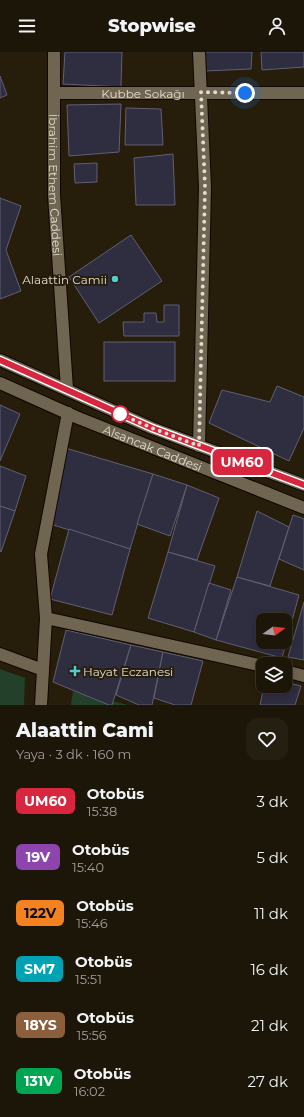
<!DOCTYPE html>
<html lang="tr">
<head>
<meta charset="utf-8">
<style>
  body { margin:0; font-family:Montserrat,sans-serif; background:#251f12; color:#f1f3f6; height:100vh; display:flex; flex-direction:column; font-size:15px; white-space:nowrap }
  * { box-sizing:border-box; margin:0 }
  p { font-size:13px; color:#a09f9c }
  .icon { flex:none; width:22px; height:22px; fill:none; stroke:currentColor; stroke-width:2; stroke-linecap:round; stroke-linejoin:round }
  .map { position:relative; height:653px; overflow:hidden }
  .sheet { display:flex; flex-direction:column; background:#1c1608; flex:1 }
  .sheet>* { flex:none }
  .badge { padding:0 8px; border-radius:6px; font-size:14px; line-height:26px }
  .needle { width:26px; rotate:76deg }
  .buttons { position:absolute; left:256px; top:561px; display:grid; gap:8px }
  .buttons a { display:grid; place-items:center; width:36px; height:36px; border-radius:8px; background:#1c1608; box-shadow:0 2px 10px #0003,0 0 0 1px #3a3529; font-size:20px }
  .you { position:absolute; width:20px; height:20px; margin:-10px; border:3px solid #fff; border-radius:50%; background:#1a73e8; box-shadow:0 0 0 6px #1a73e833 }
  .map>.badge { position:absolute; translate:-50% -50%; box-shadow:0 0 0 2px #fff }
  .round { display:grid; place-items:center; flex:none; width:42px; height:42px; border-radius:12px; background:#251f12 }
  .head { display:flex; align-items:center; justify-content:space-between; height:68px; padding:0 16px }
  h1 { font-size:19px; font-weight:800; line-height:30px }
  ul { padding:0; list-style:none }
  li { display:flex; align-items:center; gap:12px; height:56px; padding:0 16px }
  li div { flex:1 }
  li b { display:block; font-size:15px }
  li em { font-style:normal }
  li .badge { min-width:44px; font-weight:700; text-align:center }
  header { display:flex; justify-content:space-between; align-items:center; height:52px; padding:0 16px; background:#1c1608; font-size:18px; font-weight:800 }
  .map>svg:first-child { display:block }
</style>
</head>
<body>
<header><svg class="icon" aria-label="menu" viewBox="0 0 24 24"><path d="M4 6h16M4 12h16M4 18h16"/></svg>Stopwise<svg class="icon" aria-label="person" viewBox="0 0 24 24"><circle cx="12" cy="8" r="4"/><path d="M4 21q1-7 8-7t8 7"/></svg></header>
<div class="map">
<svg width="304" height="653" viewBox="0 0 304 653">
  <rect width="100%" height="100%" fill="#261d0a"/>
  <!-- green -->
  <g fill="#22402a">
    <polygon points="0,617 25,626 24,653 0,653"/>
    <polygon points="73,639 128,653 71,653"/>
  </g>
  <!-- building -->
  <g fill="#2f2d40" stroke="#615f74" fill-rule="evenodd">
    <polygon points="65,0 122,0 121,35 63,32"/>
    <polygon points="204,0 252,0 251,17 204,19"/>
    <polygon points="261,0 304,0 304,15 262,18"/>
    <polygon points="0,24 7,43 0,46"/>
    <polygon points="121,52 119,100 69,104 67,53"/>
    <polygon points="126,56 161,57 163,93 125,93"/>
    <polygon points="173,102 175,153 136,153 134,106"/>
    <polygon points="97,111 97,130 75,131 74,112"/>
    <polygon points="0,146 21,154 6,198 21,239 0,247"/>
    <polygon points="131,183 162,229 99,271 69,225"/>
    <polygon points="164,253 179,253 179,284 124,284 123,270 144,270 144,261 156,261 157,270 164,270"/>
    <rect x="104" y="290" width="71" height="39"/>
    <polygon points="277,334 304,345 304,376 289,409 209,371 222,338 270,350"/>
    <polygon points="0,353 20,362 0,409"/>
    <polygon points="62,395 153,422 130,497 47,471"/>
    <polygon points="0,414 26,424 15,459 0,454"/>
    <polygon points="153,422 187,433 170,484 137,472"/>
    <polygon points="187,433 219,446 197,508 168,500"/>
    <polygon points="0,454 15,459 1,500 0,499"/>
    <polygon points="257,459 289,475 270,534 237,525"/>
    <polygon points="293,463 304,467 304,518 279,507"/>
    <polygon points="69,477 130,497 112,563 50,547"/>
    <polygon points="168,500 215,514 194,580 148,566"/>
    <path d="M237,525L299,543L282,606L216,588ZM263,568H285V590H263Z"/>
    <polygon points="209,531 231,538 216,588 194,580"/>
    <polygon points="304,550 304,608 288,605"/>
    <polygon points="66,578 131,593 112,653 109,653 53,630"/>
    <polygon points="131,593 163,600 152,653 139,653 116,643"/>
    <polygon points="163,600 203,609 191,653 175,653 154,646"/>
    <polygon points="285,630 301,634 295,653 260,653 264,634 285,634"/>
  </g>
  <g fill="none" stroke-linecap="round" stroke-linejoin="round">
    <!-- street casing -->
    <g stroke="#0f0700" stroke-width="14">
      <g id="street">
        <path id="s1" d="M54,0V143L67,337"/>
        <polyline points="199,0 205,135 199,394"/>
        <path id="s2" d="M54,41H304"/>
        <polyline points="68,361 41,502 46,566 263,614"/>
        <polyline points="0,602 43,618"/>
        <polyline points="285,619 304,624"/>
        <polyline points="41,653 46,566"/>
      </g>
    </g>
    <!-- secondary casing -->
    <g stroke="#0f0700" stroke-width="14">
      <g id="secondary">
        <polyline points="0,308 152,376 304,433"/>
        <path id="s3" d="M0,331L76,365L304,456"/>
      </g>
    </g>
    <!-- street -->
    <use href="#street" stroke="#706551" stroke-width="12"/>
    <!-- secondary -->
    <use href="#secondary" stroke="#706551" stroke-width="12"/>
  </g>
  <g fill="none" stroke-linecap="round" stroke-linejoin="round">
    <!-- line casing -->
    <g stroke="#fff" stroke-width="9">
      <polyline id="line" points="0,308 152,376 304,433"/>
    </g>
    <!-- line -->
    <use href="#line" stroke="#d7263d" stroke-width="6"/>
    <!-- walk -->
    <polyline stroke="#e2dcd0" stroke-width="4" stroke-dasharray="0 7.2" points="120,362 152,376 199,394 205,135 201,40 245,41"/>
  </g>
  <!-- markers -->
  <g fill="#51ccd3" stroke="#261d0a" stroke-width="1.5">
    <circle cx="115" cy="227" r="4"/>
    <path d="M73 613h4v4h4v4h-4v4h-4v-4h-4v-4h4z"/>
  </g>
  <circle fill="#fff" stroke="#d7263d" stroke-width="2" cx="120" cy="362" r="8"/>
  <g text-anchor="middle" dominant-baseline="central" stroke-width="4" stroke-linejoin="round" paint-order="stroke">
    <!-- street labels -->
    <g font-size="12" fill="#e2dcd0" stroke="#261d0a">
      <text stroke="none"><textPath href="#s2" startOffset="89">Kubbe Sokağı</textPath></text>
      <text stroke="none"><textPath href="#s1" startOffset="133">İbrahim Ethem Caddesi</textPath></text>
      <text stroke="none"><textPath href="#s3" startOffset="166">Alsancak Caddesi</textPath></text>
    </g>
    <!-- poi labels -->
    <g font-size="12" fill="#e2dcd0" stroke="#261d0a" text-anchor="end">
      <text x="107" y="227">Alaattin Camii</text>
      <text x="83" y="619" text-anchor="start">Hayat Eczanesi</text>
    </g>
  </g>
</svg>
<div class="buttons">
<a><svg class="needle" viewBox="-14 -14 28 28"><path d="M0-13l5 13h-10z" fill="#e53935"/><path d="M0 13l5-13h-10z" fill="#a09f9c"/></svg></a>
<a><svg class="icon" aria-label="layers" viewBox="0 0 24 24"><path d="M12 4l9 5-9 5-9-5zM3 14l9 5 9-5"/></svg></a>
</div>
<div class="you" style="left:245px;top:41px"></div>
<b class="badge" style="left:242px;top:410px;background:#d7263d;color:#fff">UM60</b>
</div>
<section class="sheet">
<div class="head"><div><h1>Alaattin Cami</h1><p>Yaya · 3 dk · 160 m</p></div><a class="round"><svg class="icon" aria-label="heart" viewBox="0 0 24 24"><path d="M12 20l-8-8c-3-5 5-10 8-4 3-6 11-1 8 4z"/></svg></a></div>
<ul>
<li><span class="badge" style="background:#d7263d;color:#fff">UM60</span><div><b>Otobüs</b><p>15:38</p></div><em>3 dk</em></li>
<li><span class="badge" style="background:#8e44ad;color:#fff">19V</span><div><b>Otobüs</b><p>15:40</p></div><em>5 dk</em></li>
<li><span class="badge" style="background:#f58220;color:#111">122V</span><div><b>Otobüs</b><p>15:46</p></div><em>11 dk</em></li>
<li><span class="badge" style="background:#00a3b4;color:#fff">SM7</span><div><b>Otobüs</b><p>15:51</p></div><em>16 dk</em></li>
<li><span class="badge" style="background:#8b5e3c;color:#fff">18YS</span><div><b>Otobüs</b><p>15:56</p></div><em>21 dk</em></li>
<li><span class="badge" style="background:#00a651;color:#fff">131V</span><div><b>Otobüs</b><p>16:02</p></div><em>27 dk</em></li>
</ul>
</section>
</body>
</html>
